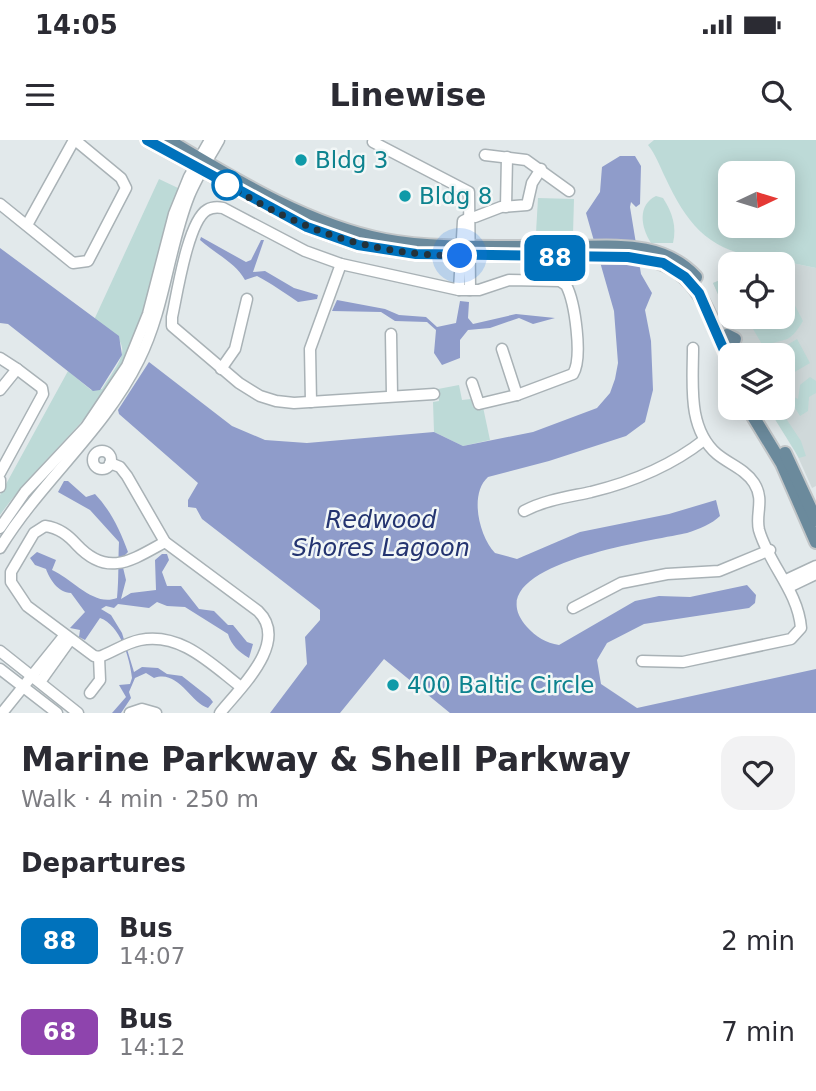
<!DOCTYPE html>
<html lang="en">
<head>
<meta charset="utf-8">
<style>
  body { margin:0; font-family:"DejaVu Sans",sans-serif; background:#f2f2f3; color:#2b2b33; height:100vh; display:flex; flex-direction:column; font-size:26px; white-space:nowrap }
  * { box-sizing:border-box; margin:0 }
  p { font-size:23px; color:#7c7c81 }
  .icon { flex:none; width:38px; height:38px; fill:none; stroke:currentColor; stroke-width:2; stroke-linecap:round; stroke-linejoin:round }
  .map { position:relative; height:573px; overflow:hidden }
  .details { display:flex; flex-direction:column; background:#fff; flex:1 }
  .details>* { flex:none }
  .badge { padding:0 14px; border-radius:10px; font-size:24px; line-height:46px }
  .needle { width:46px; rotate:86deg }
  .buttons { position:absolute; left:718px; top:21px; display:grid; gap:14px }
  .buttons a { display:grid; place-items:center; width:77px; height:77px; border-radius:14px; background:#fff; box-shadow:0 4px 18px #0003; font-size:35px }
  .you { position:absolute; width:35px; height:35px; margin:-18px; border:5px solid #fff; border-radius:50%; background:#1a73e8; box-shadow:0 0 0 10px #1a73e833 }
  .map>.badge { position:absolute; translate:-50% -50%; box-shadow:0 0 0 4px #fff }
  h2 { padding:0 21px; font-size:26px; line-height:63px }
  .round { display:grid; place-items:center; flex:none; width:74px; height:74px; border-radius:21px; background:#f2f2f3 }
  .head { display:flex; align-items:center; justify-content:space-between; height:119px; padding:0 21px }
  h1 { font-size:33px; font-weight:700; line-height:52px }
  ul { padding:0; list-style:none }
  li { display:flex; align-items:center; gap:21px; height:91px; padding:0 21px }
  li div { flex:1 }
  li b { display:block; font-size:26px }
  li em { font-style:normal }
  li .badge { min-width:77px; font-weight:700; text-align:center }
  .status { display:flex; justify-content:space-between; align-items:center; height:49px; padding:0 35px; background:#fff; direction:ltr }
  .status svg { height:19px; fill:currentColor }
  header { display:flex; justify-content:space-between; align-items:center; height:91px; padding:0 21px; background:#fff; font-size:32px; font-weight:700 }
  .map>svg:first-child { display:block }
</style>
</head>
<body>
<div class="status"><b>14:05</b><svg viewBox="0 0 49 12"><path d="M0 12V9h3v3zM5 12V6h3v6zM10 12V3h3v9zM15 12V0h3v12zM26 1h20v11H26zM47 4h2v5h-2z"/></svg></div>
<header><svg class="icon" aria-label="menu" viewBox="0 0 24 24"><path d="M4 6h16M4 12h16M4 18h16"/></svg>Linewise<svg class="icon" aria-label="search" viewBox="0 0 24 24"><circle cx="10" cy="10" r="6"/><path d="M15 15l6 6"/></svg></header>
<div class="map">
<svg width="816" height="573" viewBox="0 0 816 573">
  <rect width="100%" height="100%" fill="#e2e9eb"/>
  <!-- built -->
  <polygon fill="#d0d9da" points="792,123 816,128 816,346 812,348 794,308 768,268 782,268 782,215 744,215 713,143 730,136 730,177 782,177 782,124 765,124"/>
  <!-- green -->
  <g fill="#bddad7" fill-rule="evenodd">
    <path d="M654,0H816V128L792,123L757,124L755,116C707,110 685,80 666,39C660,27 656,15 648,5ZM730,33H782V86H730Z"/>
    <path d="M159,39L178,48C157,101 152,160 129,212C99,277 40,318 0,375V355L68,231L91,250L102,249C125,213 136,206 94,180Z"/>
    <path d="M656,56L663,58C672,72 677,86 673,103H651C641,88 637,65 656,56Z"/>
    <polygon points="538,58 574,59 573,94 536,93"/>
    <path d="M730,136V177H782V151L787,150L803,181C788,205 788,197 763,206L753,189L743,187L734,189L713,143Z"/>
    <polygon points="797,199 810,223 793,233 779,210"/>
    <polygon points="810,237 816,241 816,253 809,257 808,271 800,276 783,249 791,245 794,257 798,259 800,245"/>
    <polygon points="459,245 462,260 471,259 473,267 483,267 490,300 463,306 434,292 433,262 439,261 438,249"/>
    <polygon points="768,268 779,268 801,301 806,316 799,318"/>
  </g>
  <!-- water -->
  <g fill="#8f9cca">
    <path d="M620,16H635L641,26L640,64L636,67L631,62L630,67L641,134L652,153L645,170L651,201L653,250L645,282L626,296L549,321L488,337C469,354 479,396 495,413L517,419L580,392L669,374L716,360L720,376C712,384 699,389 687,393C658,400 471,424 527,487C536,497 546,503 559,505L635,461L659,456L690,457L747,445L756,455L755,463L749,468L644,484L607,503L597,520L601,544L637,568L816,529V573H450L384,519L340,573H270L307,524L305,497L320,480V470L202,379L196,368L188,367V360L198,343L119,274L118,270L149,222L232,286L265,300L307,303L434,292L463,306L533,292L597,268L610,253L615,239L618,223L614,171L586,73L600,52L602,27Z"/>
    <path d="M201,97L246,122L251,120L261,100H264L253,132L265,131L294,148L318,155L317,159L298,162C283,152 272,144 257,136L245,140C236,123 214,113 200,100Z"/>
    <polygon points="0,108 119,196 122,215 100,250 93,251 8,184 0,183"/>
    <polygon points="337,160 385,169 399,175 426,177 437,187 456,183 460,161 469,162 468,178 473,184 516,174 555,178 533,184 519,178 490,188 468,190 460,200 460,218 442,225 434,213 436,190 427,182 395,181 381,172 332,171"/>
    <path d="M64,341H68L86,357L95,354C111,371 120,390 128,412L121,419L126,440L121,459L131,453L156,450L155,420L162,414H167L169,420L162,432L167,446H181L199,469L214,471L228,485H233L247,502L253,504L249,518C239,512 231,505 228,494L185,467L167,466L157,462L149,468L118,464L114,468L106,466L101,469L111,475L122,493L134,532L142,527L158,528L167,534L182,536L210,558L213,562L208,568C190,562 178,529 154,538L146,533L135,538L129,552L131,558L121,573H112L126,557L119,545L130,544L132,538C130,518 120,485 100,478L85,500L79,497L80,490L70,488L85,472L71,453C58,453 49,438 46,429L35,425L30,418L37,412L56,420L52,430C74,440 94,467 117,458C119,438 118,420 119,402L90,370L58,352Z"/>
  </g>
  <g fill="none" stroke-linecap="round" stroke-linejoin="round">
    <!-- minor casing -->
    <g stroke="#a9b2b6" stroke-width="13">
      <g id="minor">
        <polyline points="373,2 469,52 470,150"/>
        <polyline points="485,15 526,20 569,51"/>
        <polyline points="0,64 73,123 88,121 126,48 121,38 75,0"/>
        <polyline points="506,67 507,17"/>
        <polyline points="475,77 501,67 527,65 532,43 541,29"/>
        <polyline points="27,85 74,0"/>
        <polyline points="459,150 463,81 471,77"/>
        <polyline points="391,194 392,255"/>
        <polyline points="502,209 517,255"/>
        <polyline points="0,218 17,229 0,250"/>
        <polyline points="221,229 235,209 247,159"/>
        <path d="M434,254L294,263L276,261L260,256L239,243L172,186V177C177,154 188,81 207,70C212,67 218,67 223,68L305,111L341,124L459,150H479L509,140L560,141L566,145C575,162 583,218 573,234L517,255L479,264L472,243"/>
        <polyline points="311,262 310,209 341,124"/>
        <circle cx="102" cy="320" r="9"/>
        <path d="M110,323L120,327L127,336L165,402L258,471C290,502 240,548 220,573"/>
        <polyline points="0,333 43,254 42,248 17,229"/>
        <polyline points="0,340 0,347"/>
        <path d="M524,371C545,360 568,357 591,352C632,342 671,326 704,300"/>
        <polyline points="0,388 25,352 86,287 127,226 148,174 174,74 189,37 210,0"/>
        <path d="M165,402C132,420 108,438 77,405C68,395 59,388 45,386L34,393L11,432V442L27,466L94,516L99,517C113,512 125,503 140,500C181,492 211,524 241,547"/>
        <path d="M0,408C41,341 104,291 139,220C165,168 168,109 189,56C197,37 209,18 219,0"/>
        <polyline points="786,440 816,426"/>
        <polyline points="789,447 816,434"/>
        <polyline points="573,468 621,443 667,434 719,431 770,410"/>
        <polyline points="0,511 78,573"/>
        <path d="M642,521L683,522L791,499L801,488C798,451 769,425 759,390C755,374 765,360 754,343C745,329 729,324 717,314C687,288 693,244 693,208"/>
        <polyline points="0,529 57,573"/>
        <polyline points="40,542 70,500"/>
        <polyline points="90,553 100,540 99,517"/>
        <polyline points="2,573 64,496"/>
        <polyline points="130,573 142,569 156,573"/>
      </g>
    </g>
    <!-- major casing -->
    <g stroke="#c2c6c8" stroke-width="16">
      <g id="major">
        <path d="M147,0L307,87L358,105L416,114L628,117C698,120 707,170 730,224"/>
        <path d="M168,0C235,40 308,85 385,100C436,110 508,106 561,107C608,108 660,98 696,137"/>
        <polyline points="727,195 735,199 729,207 729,220"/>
        <polyline points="748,268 782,324 816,402"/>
        <polyline points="785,313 816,380"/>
      </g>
    </g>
    <!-- minor -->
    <use href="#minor" stroke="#fff" stroke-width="10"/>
    <!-- major -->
    <use href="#major" stroke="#6b8a9c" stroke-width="12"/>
  </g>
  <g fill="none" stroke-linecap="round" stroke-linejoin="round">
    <!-- line casing -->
    <g stroke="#fff" stroke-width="16">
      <polyline id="line" points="147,0 307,87 358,105 416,114 628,117 663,123 685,137 699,153 730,224"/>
    </g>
    <!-- line -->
    <use href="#line" stroke="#0072bc" stroke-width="10"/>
    <!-- walk -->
    <path stroke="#24323a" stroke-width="7" stroke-dasharray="0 12.6" d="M227,45C307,92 366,114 460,116"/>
  </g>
  <!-- markers -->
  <g fill="#0f9aa8" stroke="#f2f7f7" stroke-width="2.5">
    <circle cx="301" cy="20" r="7"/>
    <circle cx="405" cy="56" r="7"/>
    <circle cx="393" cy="545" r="7"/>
  </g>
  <circle fill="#fff" stroke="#0072bc" stroke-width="3.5" cx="227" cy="45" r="14"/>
  <g text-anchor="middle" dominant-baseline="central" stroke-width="5" stroke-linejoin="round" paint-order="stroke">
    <!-- culture labels -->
    <g font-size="23" fill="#0d838f" stroke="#f2f7f7" text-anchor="start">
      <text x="315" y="20">Bldg 3</text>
      <text x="419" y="56">Bldg 8</text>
      <text x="407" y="545">400 Baltic Circle</text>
    </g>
    <!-- water labels -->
    <g font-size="24" font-style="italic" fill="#243470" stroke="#f2f7f7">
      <text x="381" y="380">Redwood<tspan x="381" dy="28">Shores Lagoon</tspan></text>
    </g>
  </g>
</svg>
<div class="buttons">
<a><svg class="needle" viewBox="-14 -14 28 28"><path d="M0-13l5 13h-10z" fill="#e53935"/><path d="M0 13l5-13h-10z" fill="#7c7c81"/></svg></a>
<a><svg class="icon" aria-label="locate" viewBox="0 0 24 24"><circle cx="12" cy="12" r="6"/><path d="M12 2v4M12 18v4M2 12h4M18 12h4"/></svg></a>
<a><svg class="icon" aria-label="layers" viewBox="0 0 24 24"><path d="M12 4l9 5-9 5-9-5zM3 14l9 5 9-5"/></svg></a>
</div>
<div class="you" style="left:460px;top:116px"></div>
<b class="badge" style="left:555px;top:118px;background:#0072bc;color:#fff">88</b>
</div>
<section class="details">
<div class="head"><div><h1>Marine Parkway &amp; Shell Parkway</h1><p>Walk · 4 min · 250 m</p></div><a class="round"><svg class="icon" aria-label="heart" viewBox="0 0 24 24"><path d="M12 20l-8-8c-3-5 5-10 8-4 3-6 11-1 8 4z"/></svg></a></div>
<h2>Departures</h2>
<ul>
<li><span class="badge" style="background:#0072bc;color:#fff">88</span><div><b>Bus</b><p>14:07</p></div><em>2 min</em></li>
<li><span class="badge" style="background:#8e44ad;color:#fff">68</span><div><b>Bus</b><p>14:12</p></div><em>7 min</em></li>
</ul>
</section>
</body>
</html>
